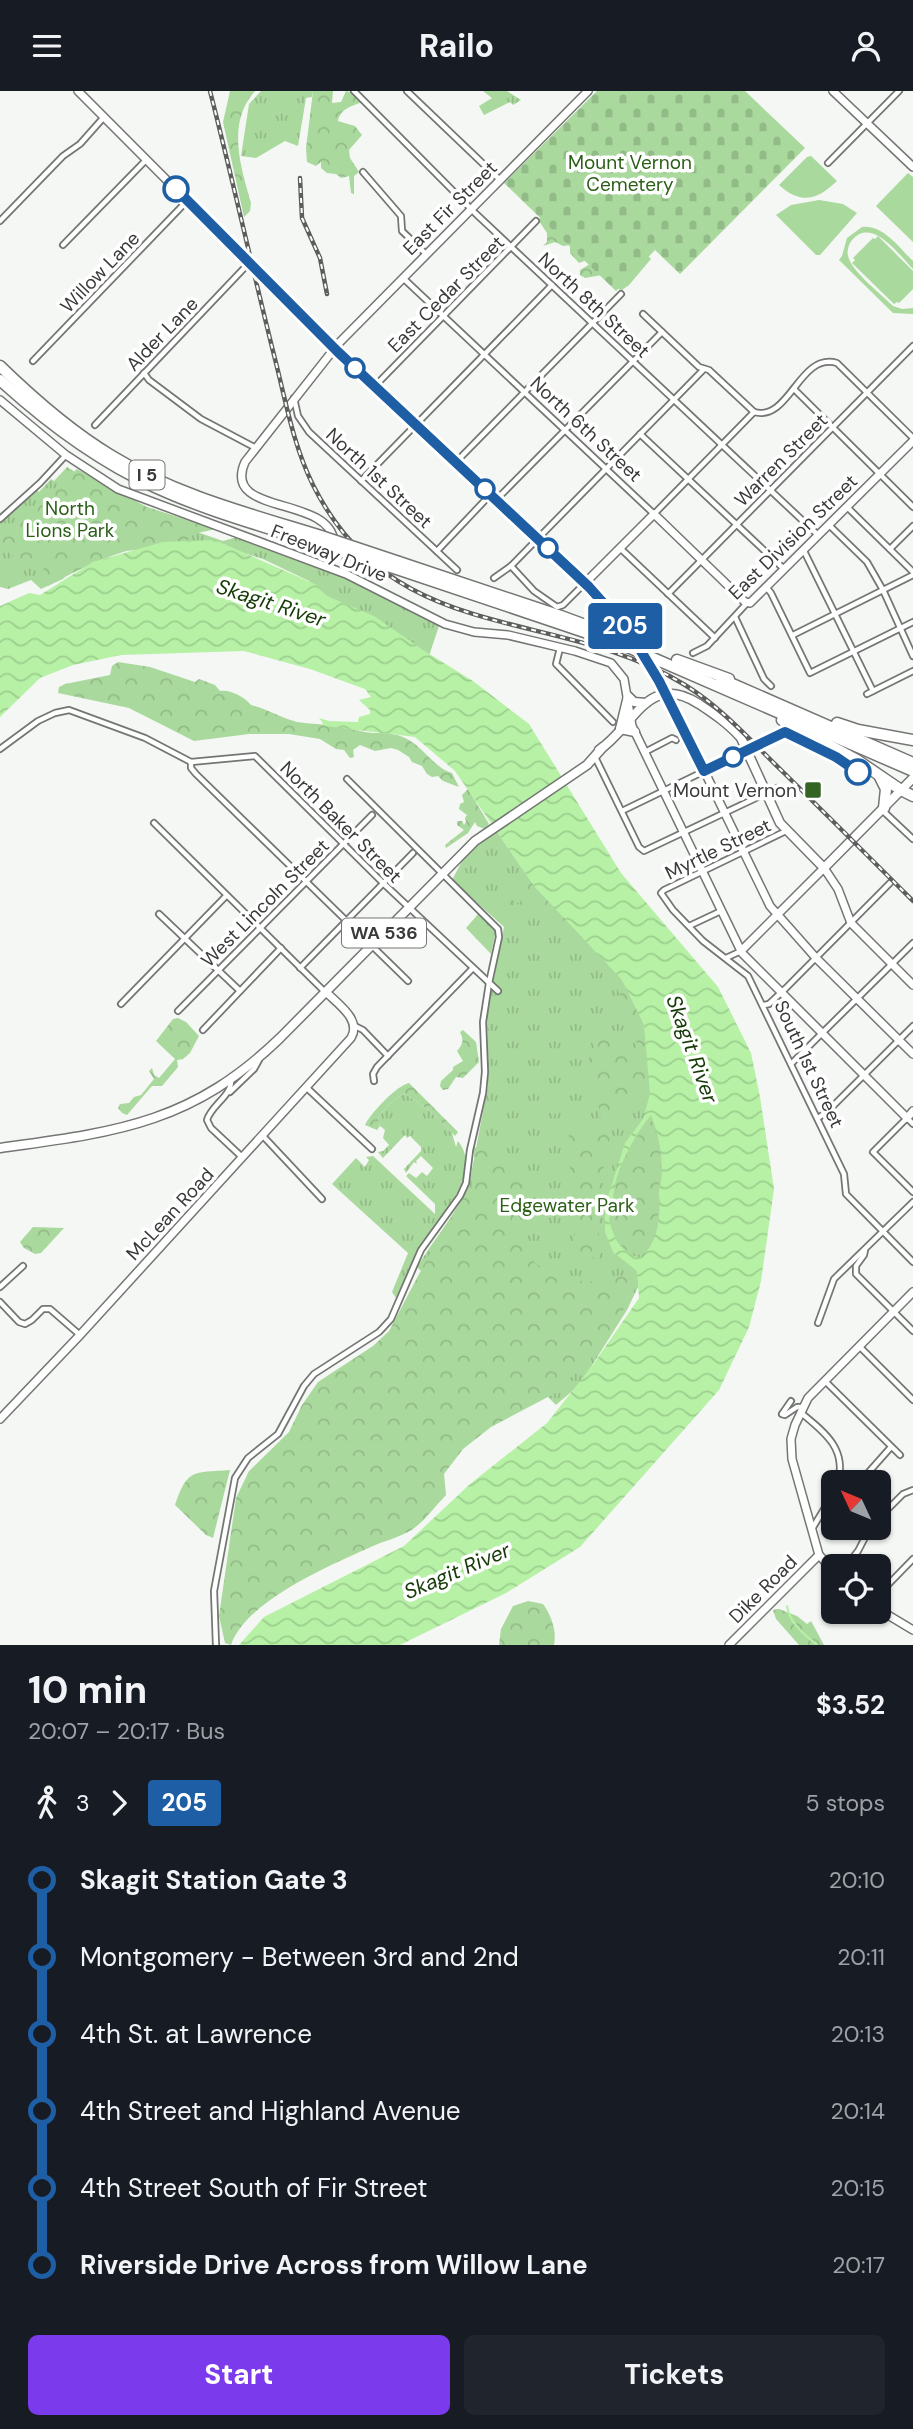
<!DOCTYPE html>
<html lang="en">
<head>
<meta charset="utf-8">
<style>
  body { margin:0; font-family:"DM Sans",sans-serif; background:#20242c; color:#f1f3f6; height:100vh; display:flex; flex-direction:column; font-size:26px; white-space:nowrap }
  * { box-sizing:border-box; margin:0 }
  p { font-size:23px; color:#9ea1a6 }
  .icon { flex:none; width:38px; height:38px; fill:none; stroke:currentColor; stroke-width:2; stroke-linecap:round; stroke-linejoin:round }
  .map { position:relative; height:1554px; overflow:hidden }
  .sheet { display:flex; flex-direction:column; background:#171b24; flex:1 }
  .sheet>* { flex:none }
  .badge { padding:0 14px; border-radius:5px; font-size:24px; line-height:46px }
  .needle { width:46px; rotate:314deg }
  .fabs { position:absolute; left:821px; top:1379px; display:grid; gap:14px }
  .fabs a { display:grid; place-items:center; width:70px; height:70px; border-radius:10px; background:#171b24; box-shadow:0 2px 5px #0004; font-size:35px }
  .map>.badge { position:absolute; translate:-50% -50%; box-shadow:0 0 0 4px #fff }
  .legs { display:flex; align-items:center; gap:10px; height:77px; padding:0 28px; font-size:23px }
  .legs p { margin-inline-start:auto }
  .head { display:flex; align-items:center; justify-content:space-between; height:119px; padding:0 28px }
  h1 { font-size:38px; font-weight:700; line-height:52px }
  .primary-button { display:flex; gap:14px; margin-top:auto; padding:14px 28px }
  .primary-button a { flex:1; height:80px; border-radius:10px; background:#7c3aed; color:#fff; font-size:28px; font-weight:700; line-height:80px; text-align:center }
  .primary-button a+a { background:#20242c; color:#f1f3f6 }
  ul { padding:0 28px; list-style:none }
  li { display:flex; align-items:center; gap:24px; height:77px; font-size:26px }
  li i { display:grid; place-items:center; width:10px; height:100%; margin:0 9px; background:currentColor }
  li i::after { content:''; width:18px; height:18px; margin:-9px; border:5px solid; border-radius:50%; background:#171b24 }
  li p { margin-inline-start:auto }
  li:first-child i { background:linear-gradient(#0000 50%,currentColor 0) }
  li:last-child i { background:linear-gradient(currentColor 50%,#0000 0) }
  header { display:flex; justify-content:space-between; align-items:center; height:91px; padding:0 28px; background:#171b24; font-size:32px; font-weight:700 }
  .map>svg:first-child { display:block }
</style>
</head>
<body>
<header><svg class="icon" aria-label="menu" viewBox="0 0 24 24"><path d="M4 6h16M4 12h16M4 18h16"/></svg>Railo<svg class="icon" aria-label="person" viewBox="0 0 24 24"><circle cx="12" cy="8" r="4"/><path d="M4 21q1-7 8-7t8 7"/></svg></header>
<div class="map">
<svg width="913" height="1554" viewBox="0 0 913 1554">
  <defs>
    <pattern id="grass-tufts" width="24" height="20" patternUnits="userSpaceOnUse" patternTransform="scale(1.75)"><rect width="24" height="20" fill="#aad99d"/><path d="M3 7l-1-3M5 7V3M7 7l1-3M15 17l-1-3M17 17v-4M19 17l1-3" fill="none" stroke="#93bb88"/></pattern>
    <pattern id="forest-crowns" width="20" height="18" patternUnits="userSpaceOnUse" patternTransform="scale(1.75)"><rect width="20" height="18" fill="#aad99d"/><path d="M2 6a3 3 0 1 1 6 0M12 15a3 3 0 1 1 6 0" fill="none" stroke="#93bb88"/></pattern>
    <pattern id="cemetery-stones" width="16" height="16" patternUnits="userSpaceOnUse" patternTransform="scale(1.75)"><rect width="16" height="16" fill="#aad99d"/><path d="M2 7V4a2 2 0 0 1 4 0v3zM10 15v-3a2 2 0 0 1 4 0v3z" fill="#93bb88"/></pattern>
    <pattern id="water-waves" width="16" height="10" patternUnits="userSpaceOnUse" patternTransform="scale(1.75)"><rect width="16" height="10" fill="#b6f1a5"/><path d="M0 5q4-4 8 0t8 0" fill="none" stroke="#9dcf8f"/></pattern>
  </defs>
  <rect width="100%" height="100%" fill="#f4f7f3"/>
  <!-- grass -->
  <g fill="url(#grass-tufts)">
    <polygon points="261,0 313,0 312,6 306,7 298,55 285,50 256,67 241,65 249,13"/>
    <polygon points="483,0 507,0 521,9 513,14 510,11 484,24 479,15 492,7"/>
    <polygon points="67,376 99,396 180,435 223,450 237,446 359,492 439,535 429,565 331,511 309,490 263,468 237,460 149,458 101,462 81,468 63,488 41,498 31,489 8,498 0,496 0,432 37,399 39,401 51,388 54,390"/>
    <path d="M493,735L535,796L612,874L624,892L641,924L662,1004L664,1142L627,1219L591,1276L577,1296L556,1314L417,1176C434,1148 456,1123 469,1094L488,994L487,922L504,836L452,789L471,753Z"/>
    <polygon points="479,822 496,839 491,863 466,837"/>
    <path d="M404,1002L430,1020L452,1042L456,1056L458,1050C485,1084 436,1128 419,1158C410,1173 404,1190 396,1207L392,1201L408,1162L332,1093L356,1067L365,1076L369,1069L366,1066L373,1065L435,1123V1113L406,1085L409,1082L416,1087L422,1081L427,1085L433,1077L421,1065L416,1070L417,1073L414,1071L406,1082L404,1078L421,1060V1056L410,1045L407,1047L405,1044L383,1067L378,1061L383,1060L389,1054L383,1047L385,1039L380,1035L378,1027L388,1014Z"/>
  </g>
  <!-- forest -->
  <g fill="url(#forest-crowns)">
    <path d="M230,0H255C226,32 241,76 251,112L250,120L244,126L223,31Z"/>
    <path d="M313,0H333L332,12L341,11L346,0L352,2L362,11C352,15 340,18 338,30L355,35L362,44L349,59L350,67L359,81L354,85V103L351,102L349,85L341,87L336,83L327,82L321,77V71L316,75L307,71L306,57Z"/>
    <polygon points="540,125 621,192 624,192 629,184 647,164 651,168 629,194 622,199 615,197 602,184 585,187 580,184 580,179 590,173 587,169 579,172 570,162 570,154 563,155 555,151 543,155 547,151 547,142 539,130"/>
    <path d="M77,378L147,416L216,438L193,443L187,450C135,451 92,471 48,495L42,472C32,478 20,478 10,470L13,464L1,458L0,444L27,419L36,417Z"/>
    <path d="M118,571L150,576L195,591L199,588L215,594L220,600C230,598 245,606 251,614C267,618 281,627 297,631C310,633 323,633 335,635C348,636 360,641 373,642C385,642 394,642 405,647C423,655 434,677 452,682L459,696L443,690L438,685L432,686L427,683L422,675L412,671L409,666L398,659L391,657L375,660L360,654L353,659L354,666L350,667L344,659L336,658L320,648L289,643H249L194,650L129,617L58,602L59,596L65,593L110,584L112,575Z"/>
    <polygon points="468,698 489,733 485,738 477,735 475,731 468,742 446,757 445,754 464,739 457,734 457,730 462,730 464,734 466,731 465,727 467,724 459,718 460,713 464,711 462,704"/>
    <path d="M518,783H526L535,796L622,889L645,935L642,939L635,941C624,904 607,875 575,848L574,841L555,833L550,827L553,823L551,820H546L536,810L517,831L516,830L520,825C514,816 502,817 492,817L485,808L487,804L498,812L501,811V805H504L508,809H513L512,814L520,813L522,800L516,790Z"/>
    <polygon points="178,927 186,931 199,945 190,962 183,968 177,969 178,976 162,995 152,995 127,1024 122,1022 118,1017 120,1013 129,1012 134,1006 141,1004 154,988 149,980 152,977 154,984 159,987 175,968 156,950 173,928"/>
    <path d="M463,939L476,951L479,971L463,987L456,986L448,998L443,999L440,995L441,990L453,979V976L463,970L457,960C463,953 464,949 460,941Z"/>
    <polygon points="599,944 616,946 623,960 629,963 635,959 637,948 644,949 645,989 626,1024 601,1030 596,999 583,981"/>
    <path d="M409,992L458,1041L455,1045L430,1020L404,1002L388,1014L378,1027L380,1035L377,1039L365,1034C370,1023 397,994 409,992Z"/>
    <path d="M650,1025L660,1053L661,1087L657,1103L660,1114L651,1155L642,1164C596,1160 614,1090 627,1063C633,1050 644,1038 650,1025Z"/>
    <polygon points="568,1032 579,1034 589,1046 604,1040 611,1050 598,1096 599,1168 575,1162"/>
    <path d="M473,1056L484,1058L519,1077L539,1107L521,1132L534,1171L557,1188L599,1191L622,1185L638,1191C622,1222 606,1254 580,1278C573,1286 566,1287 563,1298L491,1336L463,1358L444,1383L446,1404C435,1415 422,1434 408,1441C397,1447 384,1450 373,1455C333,1473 245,1510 231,1554L225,1552L219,1525L236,1407L249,1380L289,1341L302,1314L318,1291L373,1255L389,1240L428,1166L467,1101L477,1090Z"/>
    <polygon points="33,1136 64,1137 41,1162 35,1163 24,1157 20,1151"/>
    <path d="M230,1379L213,1447L206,1444L175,1414C188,1377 193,1382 230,1379Z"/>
    <path d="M528,1510L543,1513C551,1524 557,1540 554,1554H499L501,1538L513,1515Z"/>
    <polygon points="779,1518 797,1525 807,1533 811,1530 824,1554 799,1554 776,1528 773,1519"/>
  </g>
  <!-- cemetery -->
  <polygon fill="url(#cemetery-stones)" points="597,0 745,0 805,57 680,183 655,159 616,200 504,92"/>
  <!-- pitch -->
  <g fill="#aad99d">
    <path d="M811,65L837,90C817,109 801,114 779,94L807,66Z"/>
    <polygon points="908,82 913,86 913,151 876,115"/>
    <polygon points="819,109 843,113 857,122 820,164 816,164 776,124 791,114"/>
    <path d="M862,136C884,134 898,156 913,170V178C900,165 873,126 853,148C848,153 846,161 849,168C854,182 882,204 893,215L902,218L913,217V223L893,222L839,169L842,165L847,147Z"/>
    <polygon points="878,145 913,180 913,198 899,212 897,211 894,213 852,172 855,169 853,167 873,147 875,148"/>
    <path d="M552,995L562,998L567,1009L554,1024L539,1011C538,1002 543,997 552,995Z"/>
  </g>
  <!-- water -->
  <path fill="url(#water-waves)" fill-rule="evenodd" d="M215,449L317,494L327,505L374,525L423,559L473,590L529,633L621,782L718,896L751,962L760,1006L774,1098L761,1190L749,1236L719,1299L580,1456L506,1502L400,1554H239L264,1526L404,1455L470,1393L547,1332L592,1275L639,1207L637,1180L613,1161L605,1141V1115L625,1052L643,1028L650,1003L644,934L622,889L535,796L455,680L415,646L325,635L319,627L329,630L358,631L359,626L370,623V619L359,609L371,606L365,598L310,578L244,560L121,564L73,574L40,587L0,626V515L29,502L40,504L93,471L163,451ZM651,1024C659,1044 662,1062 662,1083C662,1090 658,1098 659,1105C661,1128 658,1148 642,1167C621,1163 614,1148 609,1128C613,1114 613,1102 616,1089C623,1066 636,1042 651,1024Z"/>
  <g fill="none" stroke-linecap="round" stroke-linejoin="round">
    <!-- stream -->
    <path stroke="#b6f1a5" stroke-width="2" d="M787,1515C790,1533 804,1543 817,1554"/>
    <!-- street casing -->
    <g stroke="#737672" stroke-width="8">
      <g id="street">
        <polyline points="354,0 475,122 818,444"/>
        <polyline points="407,0 500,89"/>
        <polyline points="828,72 899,0"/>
        <polyline points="363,81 401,125 402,140 426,163"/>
        <polyline points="0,130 63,65 80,53 104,26"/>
        <polyline points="63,154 146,69"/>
        <polyline points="403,187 654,423 754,321"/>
        <polyline points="643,223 699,276 709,279 754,321"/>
        <polyline points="33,270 187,110"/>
        <polyline points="144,282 149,289 201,328 254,356"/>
        <polyline points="375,295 536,130"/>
        <polyline points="794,298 913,416"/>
        <polyline points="294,307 298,325 309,341 457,479"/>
        <path d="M754,321C790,331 799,261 837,272L913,347"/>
        <polyline points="95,334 249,172"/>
        <polyline points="640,343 784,478"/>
        <polyline points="456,371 621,203"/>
        <polyline points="361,390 552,194"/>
        <polyline points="496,409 662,241"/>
        <polyline points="847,416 913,481"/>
        <polyline points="0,428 40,392 66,364"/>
        <polyline points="829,434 867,471 883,499 913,565"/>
        <polyline points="620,457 715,547"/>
        <polyline points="890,458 913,435"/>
        <polyline points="437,460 490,404"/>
        <polyline points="804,460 873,600"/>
        <polyline points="511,475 534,500 557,516 563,514 584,493"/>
        <polyline points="494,487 511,475 704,278"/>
        <polyline points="766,496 771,502 810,582 913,531"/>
        <polyline points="668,503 913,255"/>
        <polyline points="735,526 764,588 771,595"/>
        <polyline points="793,544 913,484"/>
        <polyline points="560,557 556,573 613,631"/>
        <polyline points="693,562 707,555 747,512"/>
        <polyline points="867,603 913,580"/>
        <polyline points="0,658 38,630 55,622 69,619 145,647 191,671 255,665 383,792 498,900"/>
        <polyline points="645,661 672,647 676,649"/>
        <polyline points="595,666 639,756 644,760 777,697"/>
        <polyline points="191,671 191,677 196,683 408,890"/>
        <polyline points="882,719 913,748"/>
        <polyline points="622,720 785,641"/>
        <polyline points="154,732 325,901"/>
        <polyline points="786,740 664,799 661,802 673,819 703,850 748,885 844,1083 846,1103 913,1171"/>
        <polyline points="159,823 240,900"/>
        <polyline points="689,835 721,820"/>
        <polyline points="726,867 741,860"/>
        <polyline points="300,877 413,762"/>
        <polyline points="121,913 226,805"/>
        <polyline points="764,914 769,913 785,898 890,792"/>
        <polyline points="178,920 372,724"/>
        <polyline points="355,935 363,939 388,965"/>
        <polyline points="203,939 281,857"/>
        <polyline points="791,973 913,852"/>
        <path d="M231,989C232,1005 211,1014 207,1029L211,1037L242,1066"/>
        <polyline points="374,990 373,983 377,976 473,877"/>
        <polyline points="307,997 372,1058"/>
        <polyline points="230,1001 254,978 259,969"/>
        <polyline points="818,1027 828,1020 913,935"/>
        <polyline points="913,1033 907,1027 873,1061 913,1101"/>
        <polyline points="263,1045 322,1108"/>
        <polyline points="865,1159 864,1164 856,1175 856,1183 913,1240"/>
        <polyline points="0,1196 23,1175"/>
        <polyline points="0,1211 19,1231 25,1233 32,1229 43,1218 50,1218 80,1244"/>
        <polyline points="818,1232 834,1188 913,1111"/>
        <polyline points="859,1255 913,1309"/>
        <polyline points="825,1290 900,1364"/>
        <path d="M800,1321C824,1341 847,1357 838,1391"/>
        <polyline points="782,1323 785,1324 797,1316 802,1316"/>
        <polyline points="782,1323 791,1310"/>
        <polyline points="860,1391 891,1356"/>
        <polyline points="878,1428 903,1403 913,1399"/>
        <polyline points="812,1438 833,1403"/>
        <polyline points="846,1475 858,1460 870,1437"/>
        <polyline points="878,1504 913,1468"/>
        <polyline points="216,1554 214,1500 235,1387 248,1367 278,1343 304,1295 314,1283 379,1241 391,1228 421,1159 460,1105 466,1092 470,1059 483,1002 485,981 483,931 489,892 499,846 498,838 347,688"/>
      </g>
    </g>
    <!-- secondary casing -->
    <g stroke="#737672" stroke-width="10">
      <g id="secondary">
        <polyline points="78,0 330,253 589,496 611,519"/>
        <polyline points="833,0 913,76"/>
        <polyline points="0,309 66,364 118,398 346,483 445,533 474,541 508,544 575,560 611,572 624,588 632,635 742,862 907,1027 913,1020"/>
        <path d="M329,476C332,468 336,458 334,450C328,404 221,425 245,371L338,253L588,0"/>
        <polyline points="585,492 654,423 745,511 750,512 913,350"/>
        <polyline points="680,630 770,815 816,867 913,963"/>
        <polyline points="741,860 824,777 838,798 851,832 913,894"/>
        <path d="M0,1328L80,1244L351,947C362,929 338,913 326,901"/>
        <polyline points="833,1479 819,1464 792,1368 791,1348 795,1334 808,1307 913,1201"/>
        <polyline points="878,1518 913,1539"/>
        <polyline points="729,1554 819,1464"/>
      </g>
    </g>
    <!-- primary casing -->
    <g stroke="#737672" stroke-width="11">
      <g id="primary">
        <polyline points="620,638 628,605 634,611 646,612"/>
        <polyline points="620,638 635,641"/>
        <path d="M599,659C635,635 647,580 699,613C714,623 729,633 741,647L780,732L824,777L913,687"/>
        <path d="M0,1057C116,1041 191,1033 280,947L475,750L587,674L603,656"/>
      </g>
    </g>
    <!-- highway casing -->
    <g stroke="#737672" stroke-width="13">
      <g id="highway">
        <path d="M0,275C34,308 70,340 112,365C176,404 250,423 321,445"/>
        <path d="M0,289C46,331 98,370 155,396C207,420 263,435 318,453"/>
        <polyline points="399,471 561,525 623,548"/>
        <polyline points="397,478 623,554 913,680"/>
        <polyline points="677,569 729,588"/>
        <polyline points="721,588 913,672"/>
        <polyline points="782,629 857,669 901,699 913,705"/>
        <polyline points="837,632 858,639 913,649"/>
        <polyline points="880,686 886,698 884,717"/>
      </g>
    </g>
    <!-- street -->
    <use href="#street" stroke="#fff" stroke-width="4.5"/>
    <!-- secondary -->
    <use href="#secondary" stroke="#fff" stroke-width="7"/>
    <!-- primary -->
    <use href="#primary" stroke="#fff" stroke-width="8"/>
    <!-- highway -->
    <use href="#highway" stroke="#fff" stroke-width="10"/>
    <!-- rail casing -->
    <g stroke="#5c5d5c" stroke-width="4.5">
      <g id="rail">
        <path d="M210,0C233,90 253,181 276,272C286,312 294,356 313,394C395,558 556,514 685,594C722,617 750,649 781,679C825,722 869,766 913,810"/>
        <polyline points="300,87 302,127 320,167 327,203"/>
        <polyline points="344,468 354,478 368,485"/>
      </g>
    </g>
    <!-- rail -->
    <use href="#rail" stroke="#fff" stroke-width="2" stroke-dasharray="5" stroke-linecap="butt"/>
    <!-- secondary-bridge casing -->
    <g stroke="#737672" stroke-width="10" stroke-linecap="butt">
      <path id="secondary-bridge" d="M611,519C640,551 661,592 680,630"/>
    </g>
    <!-- highway-bridge casing -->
    <g stroke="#737672" stroke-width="13" stroke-linecap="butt">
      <g id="highway-bridge">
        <polyline points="321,445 399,471"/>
        <polyline points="318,453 397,478"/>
      </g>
    </g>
    <!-- secondary-bridge -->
    <use href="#secondary-bridge" stroke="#fff" stroke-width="7"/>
    <!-- highway-bridge -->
    <use href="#highway-bridge" stroke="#fff" stroke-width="10"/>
  </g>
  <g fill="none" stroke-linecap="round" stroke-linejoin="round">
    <!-- line-1 casing -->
    <g stroke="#fff" stroke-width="16">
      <polyline id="line-1" points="176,98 338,261 589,496 630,542 659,590 704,680 785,641 836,666 858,681"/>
    </g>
    <!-- line-1 -->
    <use href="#line-1" stroke="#1e5ea5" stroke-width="10"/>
  </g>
  <!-- markers -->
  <g fill="#fff" stroke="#1e5ea5" stroke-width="3.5">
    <circle cx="176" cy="98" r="12"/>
    <circle cx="355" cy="277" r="9"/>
    <circle cx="485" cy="398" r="9"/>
    <circle cx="548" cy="457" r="9"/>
    <circle cx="733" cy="666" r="9"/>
    <circle cx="858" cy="681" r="12"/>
  </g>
  <rect fill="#346424" stroke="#fff" stroke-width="2.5" x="804" y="690" width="18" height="18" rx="3.5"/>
  <g text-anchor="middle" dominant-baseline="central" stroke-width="7" stroke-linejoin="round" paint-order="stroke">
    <!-- shield labels -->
    <g fill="#fff" stroke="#747574" stroke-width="2">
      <rect x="129.5" y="369.5" width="35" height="29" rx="5"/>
      <rect x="342" y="827.5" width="84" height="29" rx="5"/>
    </g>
    <g font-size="18" font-weight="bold" fill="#393a39">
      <text x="147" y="384">I 5</text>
      <text x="384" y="842">WA 536</text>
    </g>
    <!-- park labels -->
    <g font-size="19" fill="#2a5f16" stroke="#fff">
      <text x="630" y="71">Mount Vernon<tspan x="630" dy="22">Cemetery</tspan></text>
      <text x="70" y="417">North<tspan x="70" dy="22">Lions Park</tspan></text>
      <text x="567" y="1114">Edgewater Park</text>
    </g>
    <!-- street labels -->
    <g font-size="19" fill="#393a39" stroke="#fff">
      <text transform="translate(450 117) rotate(-45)">East Fir Street</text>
      <text transform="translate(100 181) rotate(-46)">Willow Lane</text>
      <text transform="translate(446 203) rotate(-45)">East Cedar Street</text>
      <text transform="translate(594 214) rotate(43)">North 8th Street</text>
      <text transform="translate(162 243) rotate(-46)">Alder Lane</text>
      <text transform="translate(586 338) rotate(43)">North 6th Street</text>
      <text transform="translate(781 369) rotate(-45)">Warren Street</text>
      <text transform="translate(379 387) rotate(43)">North 1st Street</text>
      <text transform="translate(793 446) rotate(-44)">East Division Street</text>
      <text transform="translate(329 462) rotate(22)">Freeway Drive</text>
      <text transform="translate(341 731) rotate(45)">North Baker Street</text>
      <text transform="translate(718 758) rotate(-26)">Myrtle Street</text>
      <text transform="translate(265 812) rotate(-45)">West Lincoln Street</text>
      <text transform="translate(809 973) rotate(65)">South 1st Street</text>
      <text transform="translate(170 1123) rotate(-47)">McLean Road</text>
      <text transform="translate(763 1498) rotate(-45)">Dike Road</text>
    </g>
    <!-- poi labels -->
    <g font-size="19" fill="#393a39" stroke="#fff" text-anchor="end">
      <text x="797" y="699">Mount Vernon</text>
    </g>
    <!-- water labels -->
    <g font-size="21" font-style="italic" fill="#163b07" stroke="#fff">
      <text transform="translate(271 512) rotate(18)">Skagit River</text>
      <text transform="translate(692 958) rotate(70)">Skagit River</text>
      <text transform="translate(457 1480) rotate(-23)">Skagit River</text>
    </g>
  </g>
</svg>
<div class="fabs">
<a><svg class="needle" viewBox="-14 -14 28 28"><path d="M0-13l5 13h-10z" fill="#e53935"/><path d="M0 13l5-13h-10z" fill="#9ea1a6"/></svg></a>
<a><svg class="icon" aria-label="locate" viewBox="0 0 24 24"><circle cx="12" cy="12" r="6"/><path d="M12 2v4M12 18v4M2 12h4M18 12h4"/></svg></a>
</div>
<b class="badge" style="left:625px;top:535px;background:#1e5ea5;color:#fff">205</b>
</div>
<section class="sheet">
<div class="head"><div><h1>10 min</h1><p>20:07 – 20:17 · Bus</p></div><b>$3.52</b></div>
<div class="legs"><svg class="icon" aria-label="walk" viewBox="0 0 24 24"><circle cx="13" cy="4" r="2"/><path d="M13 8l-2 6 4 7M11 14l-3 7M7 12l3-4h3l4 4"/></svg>3<svg class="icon" aria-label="forward" viewBox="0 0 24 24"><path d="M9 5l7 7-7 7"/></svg><b class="badge" style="background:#1e5ea5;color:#fff">205</b><p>5 stops</p></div>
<ul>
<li><i style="color:#1e5ea5"></i><b>Skagit Station Gate 3</b><p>20:10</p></li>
<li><i style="color:#1e5ea5"></i><span>Montgomery - Between 3rd and 2nd</span><p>20:11</p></li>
<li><i style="color:#1e5ea5"></i><span>4th St. at Lawrence</span><p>20:13</p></li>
<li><i style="color:#1e5ea5"></i><span>4th Street and Highland Avenue</span><p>20:14</p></li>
<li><i style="color:#1e5ea5"></i><span>4th Street South of Fir Street</span><p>20:15</p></li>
<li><i style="color:#1e5ea5"></i><b>Riverside Drive Across from Willow Lane</b><p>20:17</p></li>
</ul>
<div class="primary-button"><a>Start</a><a>Tickets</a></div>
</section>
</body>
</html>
